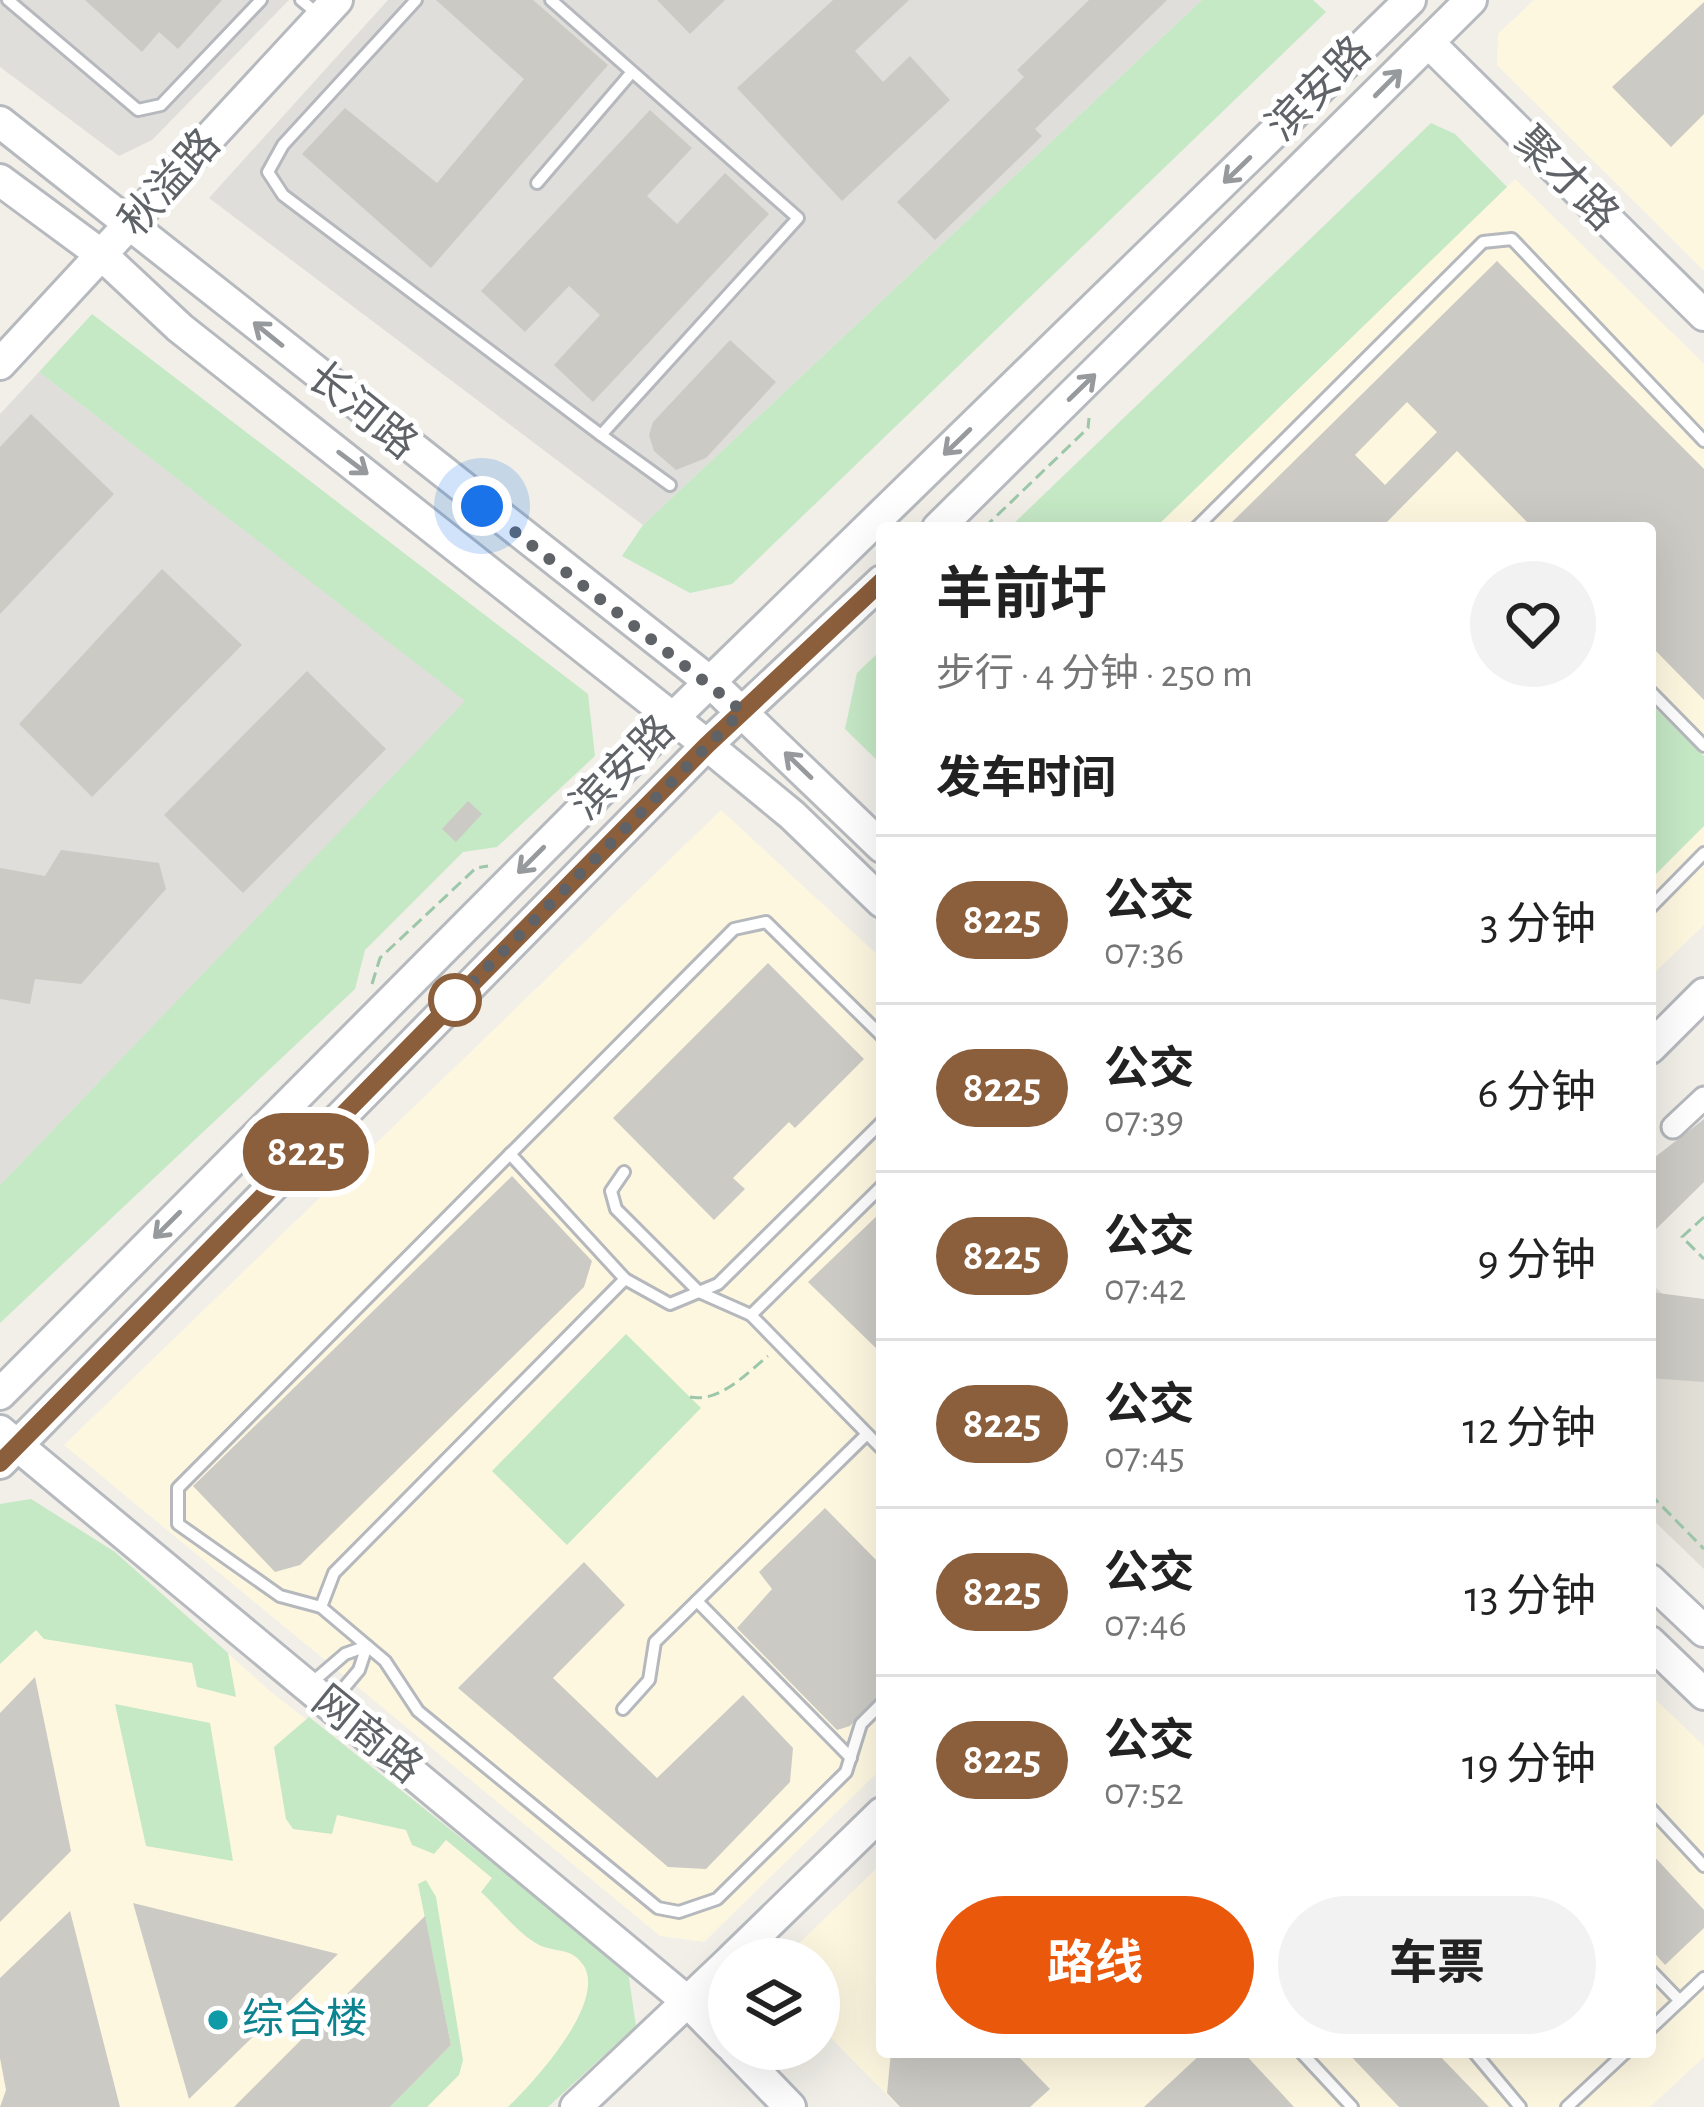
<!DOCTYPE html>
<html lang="zh">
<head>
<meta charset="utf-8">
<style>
  body { margin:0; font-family:"Alegreya Sans","Noto Sans SC",sans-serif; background:#f2f2f2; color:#222; height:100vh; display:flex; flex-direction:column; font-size:45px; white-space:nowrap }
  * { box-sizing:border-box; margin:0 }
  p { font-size:39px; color:#767676 }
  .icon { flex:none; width:66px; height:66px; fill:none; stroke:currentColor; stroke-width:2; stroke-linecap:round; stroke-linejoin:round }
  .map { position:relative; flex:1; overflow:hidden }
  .drawer { position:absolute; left:876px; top:522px; width:780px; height:1536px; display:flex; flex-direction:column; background:#fff; border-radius:12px; box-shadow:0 12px 48px #0002 }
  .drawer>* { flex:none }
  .badge { padding:0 24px; border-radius:39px; font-size:42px; line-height:78px }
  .tools { position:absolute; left:708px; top:1938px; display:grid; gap:24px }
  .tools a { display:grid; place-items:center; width:132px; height:132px; border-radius:50%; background:#fff; box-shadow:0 12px 48px #0002; font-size:60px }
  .you { position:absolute; width:60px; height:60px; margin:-30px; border:9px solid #fff; border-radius:50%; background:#1a73e8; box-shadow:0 0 0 18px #1a73e833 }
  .map>.badge { position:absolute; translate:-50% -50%; box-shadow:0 0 0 6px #fff }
  h2 { padding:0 60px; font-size:45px; line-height:108px }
  .round { display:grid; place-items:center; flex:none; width:126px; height:126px; border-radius:63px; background:#f2f2f2 }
  .head { display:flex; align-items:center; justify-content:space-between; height:204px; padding:0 60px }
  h1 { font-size:57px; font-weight:700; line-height:90px }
  .action { display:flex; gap:24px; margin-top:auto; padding:24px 60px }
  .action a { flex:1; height:138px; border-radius:72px; background:#ea580c; color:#fff; font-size:48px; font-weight:700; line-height:138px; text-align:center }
  .action a+a { background:#f2f2f2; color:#222 }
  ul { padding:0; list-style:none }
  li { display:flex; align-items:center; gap:36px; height:168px; padding:0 60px; border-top:3px solid #e0e0e0 }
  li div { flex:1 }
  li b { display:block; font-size:45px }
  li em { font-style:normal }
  li .badge { min-width:132px; font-weight:700; text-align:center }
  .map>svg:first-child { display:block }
</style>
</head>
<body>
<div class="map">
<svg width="1704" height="2107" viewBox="0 0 1704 2107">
  <rect width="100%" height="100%" fill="#f1efe8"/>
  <!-- commercial -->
  <g fill="#fef7e0">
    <polygon points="1534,0 1704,0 1704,271 1497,65 1498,34"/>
    <polygon points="1515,179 1704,364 1704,925 1650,977 1650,528 1155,528"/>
    <polygon points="721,810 882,959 882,1768 704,1942 660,1936 64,1445"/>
    <polygon points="115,1552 271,1692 628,1971 636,2026 548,2107 0,2107 0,1664"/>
    <polygon points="1650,1694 1704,1746 1704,2057 1650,2107 899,2107 819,2026 819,1959 783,1959 882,1863 882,2052 1650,2052"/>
  </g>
  <!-- industrial -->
  <g fill="#e0deda">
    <polygon points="0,0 289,0 152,140 119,156 0,67"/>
    <polygon points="388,0 1202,0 643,525 209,198"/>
    <polygon points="39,372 466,701 0,1185 0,414"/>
  </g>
  <!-- education -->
  <polygon fill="#e1ded6" points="1650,1283 1704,1329 1704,1569 1650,1517"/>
  <!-- green -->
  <g fill="#c5e8c5">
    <polygon points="1202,0 1313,0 1326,12 732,584 690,593 622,556 643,525"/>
    <polygon points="1431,123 1455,134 1507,187 1155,528 1009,528"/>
    <polygon points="92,314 588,694 595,756 497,847 463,852 365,950 355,989 0,1323 0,1185 465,701 39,372"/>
    <polygon points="882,649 882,765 845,729 857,673"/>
    <polygon points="1650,703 1704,756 1704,826 1650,880"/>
    <polygon points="626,1334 701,1408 567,1545 492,1471"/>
    <polygon points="31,1499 115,1552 228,1653 236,1697 197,1687 192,1663 44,1639 36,1630 0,1664 0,1504"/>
    <polygon points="115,1704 210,1723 233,1861 146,1846"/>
    <path d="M309,1717L628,1971L636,2026L548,2107H508C533,2083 606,2004 584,1966C573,1949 560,1952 544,1947C523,1940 498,1907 481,1892L492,1878L446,1840L434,1854L412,1845L406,1830L337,1815L332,1834L293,1829L286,1819L274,1747Z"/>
    <polygon points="426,1880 436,1897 463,2060 459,2075 427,2107 390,2107 451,2045 418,1884"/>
  </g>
  <!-- building -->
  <g fill="#cccac5" fill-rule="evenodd">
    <polygon points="85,0 222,0 178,49 159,32 142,52"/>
    <polygon points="436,0 533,0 608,65 431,268 302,154 345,108 437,183 524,79"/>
    <polygon points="657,0 725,0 690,34"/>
    <polygon points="833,0 909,0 855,51 883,82 910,56 950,100 842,201 737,88"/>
    <polygon points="1089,0 1167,0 1035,129 1042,136 935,240 897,202 1024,77 1017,70"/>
    <polygon points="1704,2 1704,114 1671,147 1612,87"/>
    <polygon points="650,110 692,148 647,196 677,224 725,173 769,214 593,402 554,365 600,315 569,286 525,332 481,291"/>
    <path d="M1497,261L1704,469V700L1650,645V528H1533L1457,451L1381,528H1226ZM1407,402L1437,432L1385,485L1355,455Z"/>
    <polygon points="730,340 776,382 706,458 676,470 654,451 649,435 653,422"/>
    <polygon points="31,414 114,494 0,614 0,447"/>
    <polygon points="162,569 242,645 92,797 19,724"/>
    <polygon points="307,671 386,749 243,893 164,815"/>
    <polygon points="468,801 482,814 456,842 442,829"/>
    <polygon points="61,850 159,863 166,889 81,984 35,979 30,1004 0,999 0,868 45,876"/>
    <polygon points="768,963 864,1059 795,1128 789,1122 733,1178 745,1189 714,1220 613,1118"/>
    <polygon points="1704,1119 1704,1182 1650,1235 1650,1161"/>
    <polygon points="512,1176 592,1261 584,1287 300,1565 275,1572 193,1486"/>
    <polygon points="882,1211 882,1354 808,1282"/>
    <polygon points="1650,1292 1704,1299 1704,1382 1650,1378"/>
    <polygon points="825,1508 882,1566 882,1693 850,1726 837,1730 737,1628 772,1589 759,1572"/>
    <polygon points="584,1562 625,1605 553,1678 657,1778 743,1695 793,1748 790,1782 706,1869 668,1867 458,1688"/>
    <polygon points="35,1677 71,1851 0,1922 0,1713"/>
    <polygon points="1650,1852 1704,1910 1704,1928 1665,1965 1650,1948"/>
    <polygon points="133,1903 338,1954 189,2099"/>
    <polygon points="70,1911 120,2107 0,2107 6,2090 0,2058 0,1978"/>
    <polygon points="425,1916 451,2045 390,2107 234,2107"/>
    <polygon points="891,2052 1014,2052 1050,2089 1030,2107 900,2107 887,2093"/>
    <polygon points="1203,2052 1243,2052 1294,2107 1144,2107"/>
    <polygon points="1347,2052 1436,2052 1489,2107 1399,2107"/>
  </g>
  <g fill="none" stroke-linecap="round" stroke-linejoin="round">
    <!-- lane casing -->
    <g stroke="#b5b8bc" stroke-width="16">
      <g id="lane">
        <polyline points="8,0 138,110 161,105 261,0"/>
        <polyline points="301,0 318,14"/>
        <polyline points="416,0 283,145 268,172 283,195 601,435 798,218 551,0"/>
        <polyline points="537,183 632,72"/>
        <polyline points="601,435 670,485"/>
        <polyline points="1196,528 1483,242 1512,239 1704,441"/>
        <polyline points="1650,691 1704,746"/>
        <polyline points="1650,908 1704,853"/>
        <polyline points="882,1036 766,922 734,929 178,1488 178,1524 280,1596 321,1607 385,1661 418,1711 658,1908 679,1912 717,1899 846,1772 861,1724 882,1703"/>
        <polyline points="510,1154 625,1279 670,1304 718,1284 882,1122"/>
        <polyline points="624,1172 611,1191 616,1209 699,1292 751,1315"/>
        <polyline points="882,1186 751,1315 882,1449"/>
        <polyline points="697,1601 851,1758"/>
        <polyline points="321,1607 334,1573 625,1279"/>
        <polyline points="309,1685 345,1654 367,1646 359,1670 332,1702"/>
        <polyline points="623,1709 649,1680 655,1642 867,1434"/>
        <polyline points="1650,1808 1704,1866"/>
        <polyline points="1650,1970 1680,2001"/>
        <polyline points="1650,2029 1704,1978"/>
        <polyline points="1301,2052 1352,2107"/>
        <polyline points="1474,2052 1520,2107"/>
        <polyline points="1567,2107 1626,2052"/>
      </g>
    </g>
    <!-- street casing -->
    <g stroke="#b5b8bc" stroke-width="27">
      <polyline id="street" points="1673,1127 1704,1098"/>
    </g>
    <!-- secondary casing -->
    <g stroke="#b6babf" stroke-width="36">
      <g id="secondary">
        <polyline points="1429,43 1704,315"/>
        <polyline points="0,122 710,682 882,847"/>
        <polyline points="0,180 103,256 180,328 707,745 792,815 882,902"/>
        <polyline points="0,364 337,0"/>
        <polyline points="938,528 1471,0"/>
        <polyline points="1650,1048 1704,994"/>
        <polyline points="0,1394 673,718 1410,0"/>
        <polyline points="0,1431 688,2002 729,2044"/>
        <polyline points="0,1463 707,745 882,581"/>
        <polyline points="1650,1580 1704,1631"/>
        <polyline points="1650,1642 1704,1694"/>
        <polyline points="732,1959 882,1813"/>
        <polyline points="734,2049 790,2107"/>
        <polyline points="576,2107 729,1962"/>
      </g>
    </g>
    <!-- path -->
    <g stroke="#9cc7a9" stroke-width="3" stroke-dasharray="12 6" stroke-linecap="butt">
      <polyline points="984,528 1088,428 1089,418"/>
      <polyline points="372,984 380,958 476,868 488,866"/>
      <polyline points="1704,1217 1682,1237 1704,1259"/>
      <path d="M690,1397C719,1403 746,1374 768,1356"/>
      <polyline points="1650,1494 1704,1549"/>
    </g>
    <!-- lane -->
    <use href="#lane" stroke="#fff" stroke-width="10"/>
    <!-- street -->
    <use href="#street" stroke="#fff" stroke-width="21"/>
    <!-- secondary -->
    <use href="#secondary" stroke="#fff" stroke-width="30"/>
  </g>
  <!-- one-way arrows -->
  <defs><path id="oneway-shaft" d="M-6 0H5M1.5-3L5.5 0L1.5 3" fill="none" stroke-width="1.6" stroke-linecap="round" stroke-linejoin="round" transform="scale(3)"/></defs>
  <g stroke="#979a9d">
    <use href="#oneway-shaft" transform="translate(1388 83) rotate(-45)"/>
    <use href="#oneway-shaft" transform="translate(1237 170) rotate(136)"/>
    <use href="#oneway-shaft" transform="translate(268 334) rotate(-141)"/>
    <use href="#oneway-shaft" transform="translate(1082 387) rotate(-44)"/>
    <use href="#oneway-shaft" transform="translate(957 442) rotate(136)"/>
    <use href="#oneway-shaft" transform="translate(353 463) rotate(37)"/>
    <use href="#oneway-shaft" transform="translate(798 765) rotate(-136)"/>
    <use href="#oneway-shaft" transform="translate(531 860) rotate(135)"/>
    <use href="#oneway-shaft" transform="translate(167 1225) rotate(135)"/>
  </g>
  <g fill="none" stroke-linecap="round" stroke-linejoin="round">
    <!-- line casing -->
    <g stroke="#fff" stroke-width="27">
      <polyline id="line" points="0,1463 707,745 882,581"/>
    </g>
    <!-- line -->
    <use href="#line" stroke="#8b5e3c" stroke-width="18"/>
    <!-- walk -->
    <polyline stroke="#5f6368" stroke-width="12" stroke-dasharray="0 21.6" points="455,1000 449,1006 742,711 482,506"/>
  </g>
  <!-- markers -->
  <circle fill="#fff" stroke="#8b5e3c" stroke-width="6" cx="455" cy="1000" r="24"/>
  <circle fill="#0f9aa8" stroke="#fff" stroke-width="4.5" cx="218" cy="2020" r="12"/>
  <g text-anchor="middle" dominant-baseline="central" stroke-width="10" stroke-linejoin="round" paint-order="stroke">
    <!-- street labels -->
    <g font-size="42" fill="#5f6368" stroke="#fff">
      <text transform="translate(1319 89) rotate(-45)">滨安路</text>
      <text transform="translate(1566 179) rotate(45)">聚才路</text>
      <text transform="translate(170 183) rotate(-48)">秋溢路</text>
      <text transform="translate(362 411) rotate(39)">长河路</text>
      <text transform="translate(623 768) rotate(-45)">滨安路</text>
      <text transform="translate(367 1735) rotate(39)">网商路</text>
    </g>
    <!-- culture labels -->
    <g font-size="42" fill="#0d838f" stroke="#fff" text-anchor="start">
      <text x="242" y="2020">综合楼</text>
    </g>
  </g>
</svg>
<div class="tools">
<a><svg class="icon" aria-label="layers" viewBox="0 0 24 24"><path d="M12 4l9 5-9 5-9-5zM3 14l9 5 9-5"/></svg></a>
</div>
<div class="you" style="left:482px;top:506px"></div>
<b class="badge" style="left:306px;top:1152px;background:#8b5e3c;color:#fff">8225</b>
<section class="drawer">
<div class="head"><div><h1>羊前圩</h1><p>步行 · 4 分钟 · 250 m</p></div><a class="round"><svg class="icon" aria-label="heart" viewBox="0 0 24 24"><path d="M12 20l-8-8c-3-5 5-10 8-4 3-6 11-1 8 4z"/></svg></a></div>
<h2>发车时间</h2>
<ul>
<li><span class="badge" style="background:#8b5e3c;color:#fff">8225</span><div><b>公交</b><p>07:36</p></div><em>3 分钟</em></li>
<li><span class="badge" style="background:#8b5e3c;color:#fff">8225</span><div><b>公交</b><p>07:39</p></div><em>6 分钟</em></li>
<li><span class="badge" style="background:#8b5e3c;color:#fff">8225</span><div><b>公交</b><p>07:42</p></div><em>9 分钟</em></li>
<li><span class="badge" style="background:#8b5e3c;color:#fff">8225</span><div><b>公交</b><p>07:45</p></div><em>12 分钟</em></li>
<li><span class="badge" style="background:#8b5e3c;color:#fff">8225</span><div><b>公交</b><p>07:46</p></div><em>13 分钟</em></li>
<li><span class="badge" style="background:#8b5e3c;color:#fff">8225</span><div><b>公交</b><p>07:52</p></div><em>19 分钟</em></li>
</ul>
<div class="action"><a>路线</a><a>车票</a></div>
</section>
</div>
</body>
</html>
